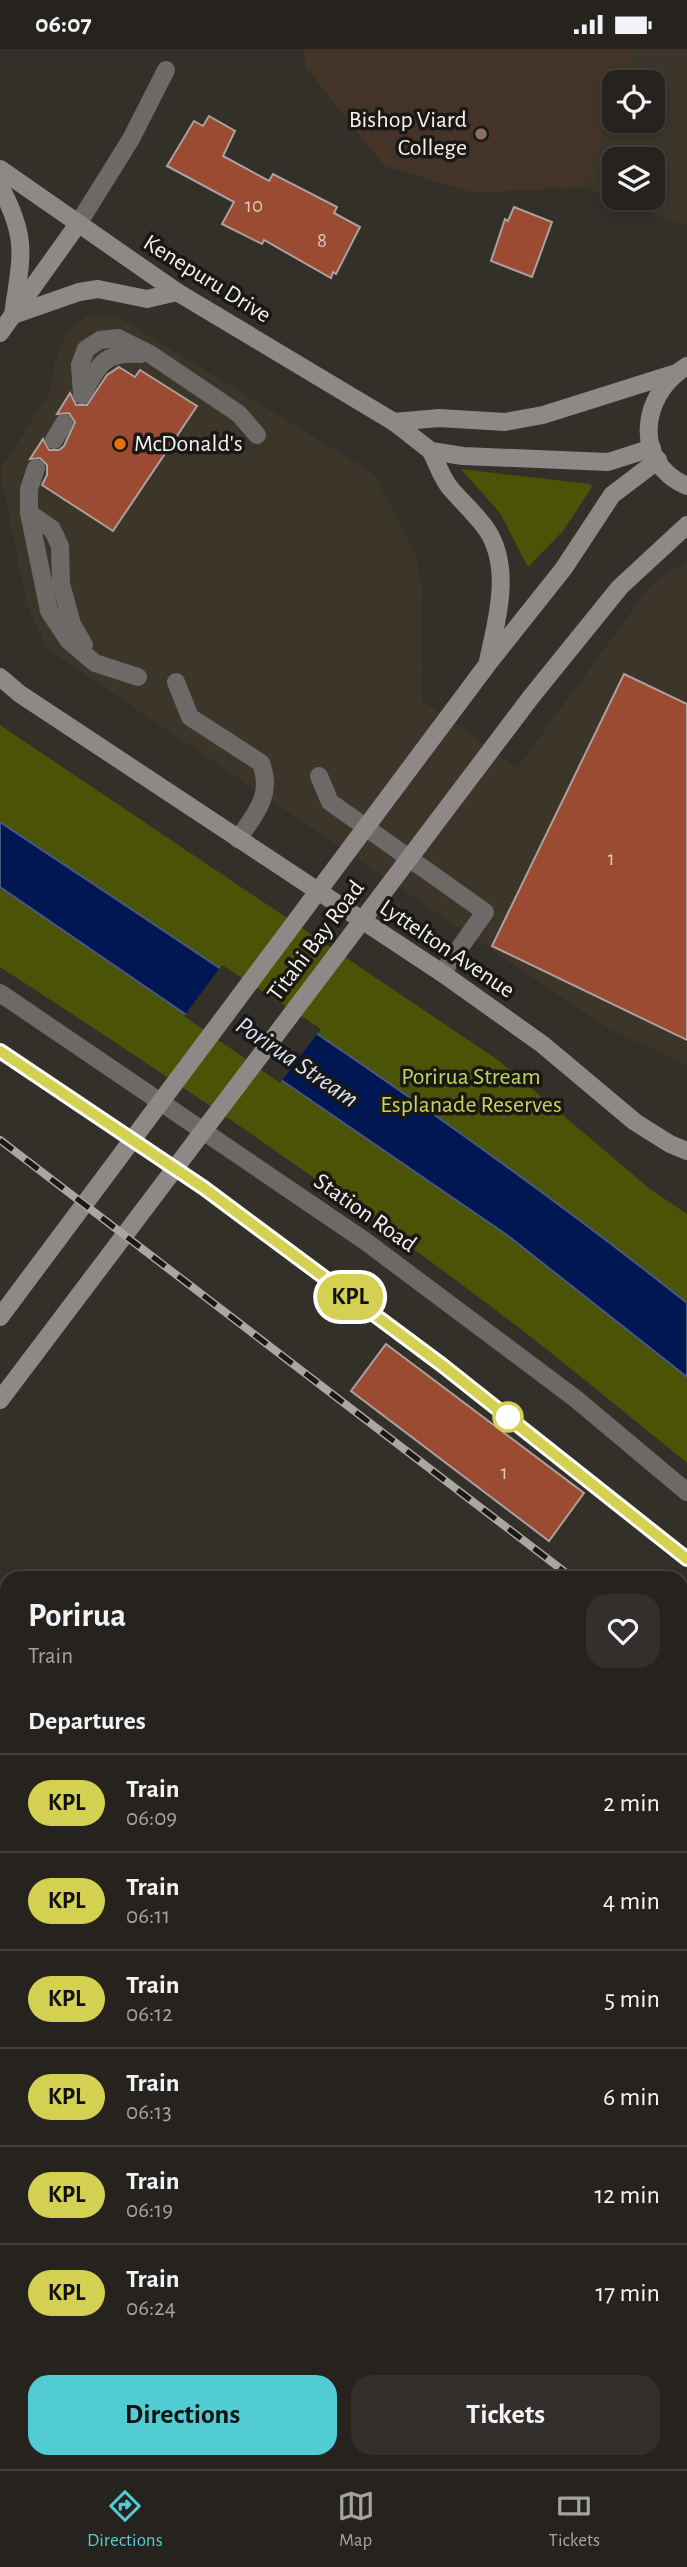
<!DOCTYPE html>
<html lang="en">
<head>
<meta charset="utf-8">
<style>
  body { margin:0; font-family:"Alegreya Sans",sans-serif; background:#322f2c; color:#f1f3f6; height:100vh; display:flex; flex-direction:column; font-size:26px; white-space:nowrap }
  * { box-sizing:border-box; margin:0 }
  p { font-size:23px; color:#a4a4a4 }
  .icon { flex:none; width:38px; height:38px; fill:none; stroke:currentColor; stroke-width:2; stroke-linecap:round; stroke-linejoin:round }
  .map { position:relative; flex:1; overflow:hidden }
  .drawer { position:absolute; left:0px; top:1522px; width:688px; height:898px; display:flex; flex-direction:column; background:#26231f; border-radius:21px 21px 0 0; box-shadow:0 4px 10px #0003,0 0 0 2px #42403d }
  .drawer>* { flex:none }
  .badge { padding:0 14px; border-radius:23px; font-size:24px; line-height:46px }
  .tools { position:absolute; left:602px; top:21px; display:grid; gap:14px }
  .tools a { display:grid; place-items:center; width:63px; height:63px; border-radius:14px; background:#26231f; box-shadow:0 4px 10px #0003,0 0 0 2px #42403d; font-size:35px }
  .map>.badge { position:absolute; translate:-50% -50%; box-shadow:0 0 0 4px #fff }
  h2 { padding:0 28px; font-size:26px; line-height:63px }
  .round { display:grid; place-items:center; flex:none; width:74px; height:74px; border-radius:21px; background:#322f2c }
  .head { display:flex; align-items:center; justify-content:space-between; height:119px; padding:0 28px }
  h1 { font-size:33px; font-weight:700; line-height:52px }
  .action { display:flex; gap:14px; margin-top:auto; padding:14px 28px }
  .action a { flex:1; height:80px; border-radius:21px; background:#51ccd3; color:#111; font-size:28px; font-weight:700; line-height:80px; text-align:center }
  .action a+a { background:#322f2c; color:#f1f3f6 }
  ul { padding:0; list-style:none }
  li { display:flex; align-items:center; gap:21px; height:98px; padding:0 28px; border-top:2px solid #42403d }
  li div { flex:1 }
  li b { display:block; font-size:26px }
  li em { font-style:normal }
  li .badge { min-width:77px; font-weight:700; text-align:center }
  .status { display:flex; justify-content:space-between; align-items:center; height:49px; padding:0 35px; background:#26231f; direction:ltr }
  .status svg { height:19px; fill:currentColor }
  .tabs { display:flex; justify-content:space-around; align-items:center; height:98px; border-top:2px solid #42403d; background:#26231f; font-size:19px; color:#a4a4a4 }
  .tabs a { display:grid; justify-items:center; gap:4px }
  .tabs .selected { color:#51ccd3 }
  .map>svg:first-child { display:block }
</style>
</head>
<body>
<div class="status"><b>06:07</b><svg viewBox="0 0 49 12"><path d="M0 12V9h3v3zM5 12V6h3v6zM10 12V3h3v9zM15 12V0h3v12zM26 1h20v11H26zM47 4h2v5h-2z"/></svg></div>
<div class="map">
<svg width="687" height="2420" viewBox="0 0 687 2420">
  <rect width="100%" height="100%" fill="#332f29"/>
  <!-- built -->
  <g fill="#3c3529" fill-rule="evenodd">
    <path d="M633,0H687V177L584,138L614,53V72H653V33H621ZM614,110H653V149H614Z"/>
    <polygon points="87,266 115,266 374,425 415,504 421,533 422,651 517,719 651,536 687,511 687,1016 604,977 46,599 26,553 0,421 50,343 54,315 67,284"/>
  </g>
  <!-- education -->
  <polygon fill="#443329" points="303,0 633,0 621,33 614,33 614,53 584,138 474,144 384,117 306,19"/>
  <!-- green -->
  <g fill="#4b5306">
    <polygon points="461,420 590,435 592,438 563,482 528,518 500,464"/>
    <path d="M0,676L498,1011L650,1140L687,1165V1254C468,1080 233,928 0,773Z"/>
    <path d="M0,838L507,1186L687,1328V1414C625,1364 564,1313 501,1265C339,1142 170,1028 0,918Z"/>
    <polygon points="0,1650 7,1659 7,1761 0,1755"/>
    <polygon points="0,1908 7,1913 7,1977 0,1972"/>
    <polygon points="340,2413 596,2413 607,2420 333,2420"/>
  </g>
  <!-- water -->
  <path fill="#001753" stroke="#495882" stroke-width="2" d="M0,773C233,928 468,1080 687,1254V1328L507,1186L0,838Z"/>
  <!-- pier -->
  <polygon fill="#332f29" points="222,916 321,980 280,1034 184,967"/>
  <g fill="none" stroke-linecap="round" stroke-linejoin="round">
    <!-- stream -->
    <g stroke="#495882" stroke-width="10">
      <polyline points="681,2405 687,2399"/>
      <polyline points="663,2420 671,2413"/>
    </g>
  </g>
  <!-- building -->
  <g fill="#9a4b31" stroke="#aba19f" stroke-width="2">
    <polygon points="209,67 235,82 223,107 269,132 273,125 337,158 334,164 360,178 336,225 333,223 331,229 264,191 262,195 222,175 234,153 167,117 194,72 203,77"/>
    <polygon points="514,158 552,173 532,228 491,212 505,170 508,172"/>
    <polygon points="119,318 135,328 140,321 197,357 113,482 42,436 47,426 47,416 40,409 30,410 43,390 49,401 59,401 64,397 75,373 69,364 57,365 70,344 76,356 87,356 107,326"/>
    <polygon points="624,625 687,655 687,991 492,897"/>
    <polygon points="386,1295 584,1444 549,1492 351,1342"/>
  </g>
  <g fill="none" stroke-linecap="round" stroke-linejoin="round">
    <!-- lane -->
    <g stroke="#6c6967" stroke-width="18">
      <polyline points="78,175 131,90 166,21"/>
      <polyline points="82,346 80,316 86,300 100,291 118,289 150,305 239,365 257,386"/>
      <path d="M82,346C99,316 103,302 141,305"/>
      <polyline points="54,391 64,374"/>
      <polyline points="36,419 29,440 29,464 49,562 69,592 95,614 138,628"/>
      <polyline points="29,464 52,480 60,497 61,535 72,575 84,596"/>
      <path d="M176,633L190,668L261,714C273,746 256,764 238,790"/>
      <polyline points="319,727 330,753 485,863 442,924"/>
      <polyline points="0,944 365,1192 576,1350 687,1443"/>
      <polyline points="681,2088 687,2084"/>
      <polyline points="681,2116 687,2104"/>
    </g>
    <!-- secondary -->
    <g stroke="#8e8886" stroke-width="18">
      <polyline points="0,120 177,243 394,373 431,402 463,407 608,413 652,399"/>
      <path d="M0,137C29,192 21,207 13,266"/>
      <polyline points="13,266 79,243 98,240 147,250 177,243"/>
      <polyline points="0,284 78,175"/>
      <path d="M687,317C641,344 631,413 687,437"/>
      <polyline points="394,373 439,369 505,373 543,366 673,325"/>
      <path d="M431,402C437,414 442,430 451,440C463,454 476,465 487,481C512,519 497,571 488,612"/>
      <polyline points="0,628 20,645 442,924 542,995 635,1073 670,1095 687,1102"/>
      <polyline points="0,1268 487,616 564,519 612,446 658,411"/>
      <polyline points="0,1351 531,648 620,538 687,476"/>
    </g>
    <!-- primary -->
    <g stroke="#a8a09e" stroke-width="18">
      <polyline points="0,1606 7,1613"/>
      <polyline points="0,1807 7,1812"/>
      <polyline points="0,1866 7,1871"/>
      <polyline points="0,2013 7,2017"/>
      <polyline points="681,2213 687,2218"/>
      <polyline points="681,2289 687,2294"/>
      <polyline points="681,2348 687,2352"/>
      <polyline points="638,2413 650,2420"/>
    </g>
    <!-- rail casing -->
    <g stroke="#aaa7a2" stroke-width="8">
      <g id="rail">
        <polyline points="0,1002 204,1139 442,1316 687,1510"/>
        <polyline points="0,1091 574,1530"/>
        <polyline points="681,1608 687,1613"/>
      </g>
    </g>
    <!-- rail -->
    <use href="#rail" stroke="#191815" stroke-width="5" stroke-dasharray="16" stroke-linecap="butt"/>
  </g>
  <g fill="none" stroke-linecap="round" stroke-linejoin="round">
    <!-- line casing -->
    <g stroke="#fff" stroke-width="16">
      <polyline id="line" points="0,1002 204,1139 442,1316 687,1510"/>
    </g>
    <!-- line -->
    <use href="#line" stroke="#d4d152" stroke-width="10"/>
  </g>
  <!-- markers -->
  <circle fill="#8d6e63" stroke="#191815" stroke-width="2.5" cx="481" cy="85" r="7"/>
  <circle fill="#e8710a" stroke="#191815" stroke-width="2.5" cx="120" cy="395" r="7"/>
  <circle fill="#fff" stroke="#d4d152" stroke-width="3.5" cx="508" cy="1368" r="14"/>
  <g text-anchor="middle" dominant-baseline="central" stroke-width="7" stroke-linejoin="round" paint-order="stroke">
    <!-- number labels -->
    <g font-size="21" fill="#dec8bf">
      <text x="254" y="156">10</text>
      <text x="322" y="191">8</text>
      <text x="611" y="809">1</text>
      <text x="504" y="1423">1</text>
    </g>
    <!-- poi labels -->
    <g font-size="24" fill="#f4f1ee" stroke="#191815" text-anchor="end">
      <text x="467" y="71">Bishop Viard<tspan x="467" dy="28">College</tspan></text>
      <text x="134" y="395" text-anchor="start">McDonald's</text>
    </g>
    <!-- street labels -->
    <g font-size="24" fill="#f4f1ee" stroke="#191815">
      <text transform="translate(207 230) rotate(32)">Kenepuru Drive</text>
      <text transform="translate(316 892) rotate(-53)">Titahi Bay Road</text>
      <text transform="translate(447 900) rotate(34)">Lyttelton Avenue</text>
      <text transform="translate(365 1164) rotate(35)">Station Road</text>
    </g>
    <!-- park labels -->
    <g font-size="24" fill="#c4d45f" stroke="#191815">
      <text x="471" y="1028">Porirua Stream<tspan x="471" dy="28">Esplanade Reserves</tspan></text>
    </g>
    <!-- water labels -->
    <g font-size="26" font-style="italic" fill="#d7e2f5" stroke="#191815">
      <text transform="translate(297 1013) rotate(34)">Porirua Stream</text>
    </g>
  </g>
</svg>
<div class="tools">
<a><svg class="icon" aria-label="locate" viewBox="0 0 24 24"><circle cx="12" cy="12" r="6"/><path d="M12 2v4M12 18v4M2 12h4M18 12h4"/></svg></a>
<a><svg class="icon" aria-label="layers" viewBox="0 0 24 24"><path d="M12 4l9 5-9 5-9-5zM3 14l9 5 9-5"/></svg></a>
</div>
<b class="badge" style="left:350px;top:1248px;background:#d4d152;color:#111">KPL</b>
<section class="drawer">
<div class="head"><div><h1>Porirua</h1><p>Train</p></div><a class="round"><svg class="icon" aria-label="heart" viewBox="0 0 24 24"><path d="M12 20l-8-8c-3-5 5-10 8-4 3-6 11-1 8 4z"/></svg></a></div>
<h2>Departures</h2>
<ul>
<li><span class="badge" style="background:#d4d152;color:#111">KPL</span><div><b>Train</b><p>06:09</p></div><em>2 min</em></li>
<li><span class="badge" style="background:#d4d152;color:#111">KPL</span><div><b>Train</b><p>06:11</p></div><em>4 min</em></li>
<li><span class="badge" style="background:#d4d152;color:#111">KPL</span><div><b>Train</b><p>06:12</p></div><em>5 min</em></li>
<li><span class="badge" style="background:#d4d152;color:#111">KPL</span><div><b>Train</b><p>06:13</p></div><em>6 min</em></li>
<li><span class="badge" style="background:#d4d152;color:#111">KPL</span><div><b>Train</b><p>06:19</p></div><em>12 min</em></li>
<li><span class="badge" style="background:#d4d152;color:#111">KPL</span><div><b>Train</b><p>06:24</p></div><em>17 min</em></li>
</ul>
<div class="action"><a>Directions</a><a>Tickets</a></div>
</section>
</div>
<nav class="tabs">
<a class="selected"><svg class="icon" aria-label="directions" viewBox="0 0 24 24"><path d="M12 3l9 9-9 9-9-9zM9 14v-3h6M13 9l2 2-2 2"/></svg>Directions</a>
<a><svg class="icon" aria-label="map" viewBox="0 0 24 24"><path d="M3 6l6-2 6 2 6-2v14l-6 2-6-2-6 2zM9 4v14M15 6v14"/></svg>Map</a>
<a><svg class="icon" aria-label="tickets" viewBox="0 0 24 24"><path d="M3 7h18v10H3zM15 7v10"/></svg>Tickets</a>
</nav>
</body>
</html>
